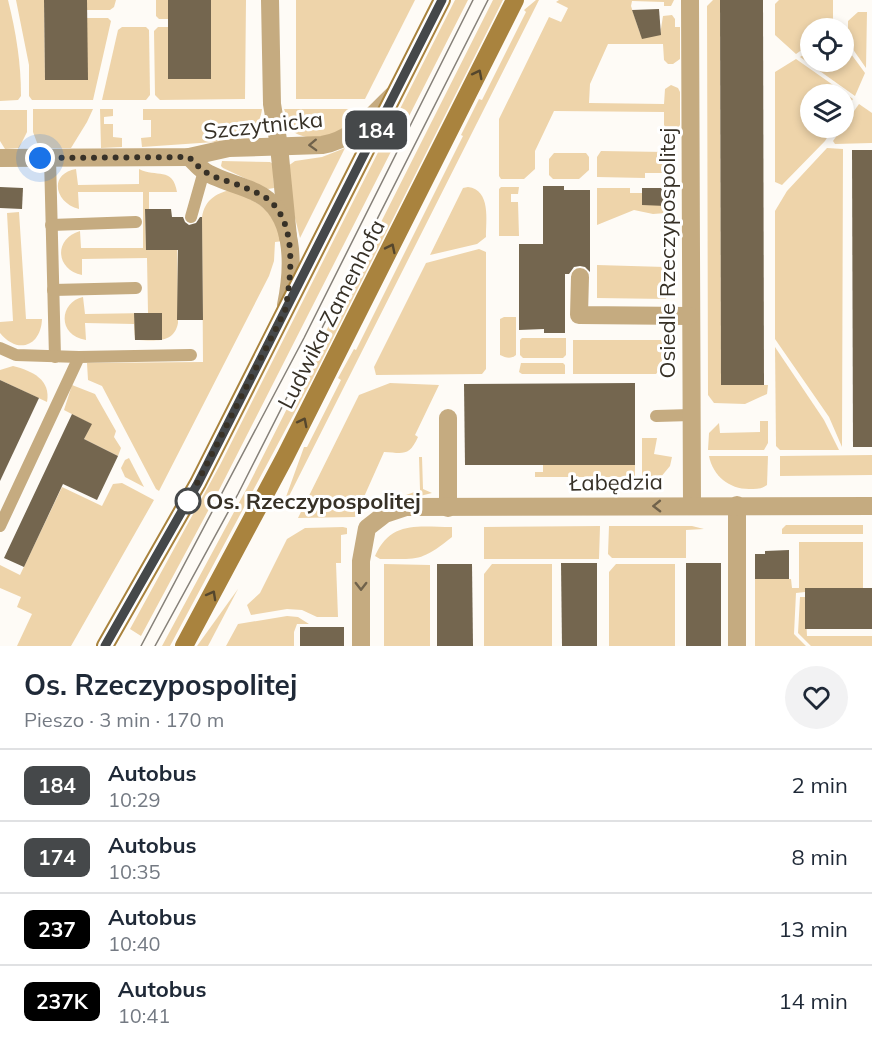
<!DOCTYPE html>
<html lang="pl">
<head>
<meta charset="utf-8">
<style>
  body { margin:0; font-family:Mulish,sans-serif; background:#f2f2f3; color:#1f2937; height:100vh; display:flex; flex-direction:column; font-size:22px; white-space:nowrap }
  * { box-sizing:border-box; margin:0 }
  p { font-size:20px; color:#747a83 }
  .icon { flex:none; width:33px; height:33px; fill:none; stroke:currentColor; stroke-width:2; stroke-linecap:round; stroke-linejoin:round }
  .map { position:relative; height:646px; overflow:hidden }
  .drawer { display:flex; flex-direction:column; background:#fff; flex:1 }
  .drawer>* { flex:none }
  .badge { padding:0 12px; border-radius:9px; font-size:21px; line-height:39px }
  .buttons { position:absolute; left:800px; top:18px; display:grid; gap:12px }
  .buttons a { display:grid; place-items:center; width:54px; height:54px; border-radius:50%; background:#fff; box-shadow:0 3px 9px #0003; font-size:30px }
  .you { position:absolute; width:30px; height:30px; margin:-15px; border:4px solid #fff; border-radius:50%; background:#1a73e8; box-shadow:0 0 0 9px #1a73e833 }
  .map>.badge { position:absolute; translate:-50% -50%; box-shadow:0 0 0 3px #fff }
  .round { display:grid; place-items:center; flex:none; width:63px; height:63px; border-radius:32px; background:#f2f2f3 }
  .summary { display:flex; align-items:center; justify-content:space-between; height:102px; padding:0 24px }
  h1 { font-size:28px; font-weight:700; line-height:45px }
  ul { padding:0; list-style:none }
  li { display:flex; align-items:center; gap:18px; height:72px; padding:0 24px; border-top:2px solid #e0e1e3 }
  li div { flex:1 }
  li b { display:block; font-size:22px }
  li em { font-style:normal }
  li .badge { min-width:66px; font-weight:700; text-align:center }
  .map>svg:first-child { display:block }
</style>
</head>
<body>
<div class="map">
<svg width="872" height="646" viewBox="0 0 872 646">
  <rect width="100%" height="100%" fill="#fefbf6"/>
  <!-- green -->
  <g fill="#eed4aa">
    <path d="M0,0H8C16,32 21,63 21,96L18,100L0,101Z"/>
    <polygon points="16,0 44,0 45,80 87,80 87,18 108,18 111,21 93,100 32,100 29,96 29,65"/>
    <polygon points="87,0 116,0 114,7 110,10 87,10"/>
    <polygon points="156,0 168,0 168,19 159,19 156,16"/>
    <polygon points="211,0 246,0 245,99 160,100 155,95 154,31 158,27 168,27 168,79 211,79"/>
    <polygon points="296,0 415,0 365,99 296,99"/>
    <polygon points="455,0 468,0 216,496 141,636 130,629 220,465"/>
    <polygon points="493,0 503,0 312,380 170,646 162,646 248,486"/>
    <polygon points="536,0 539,0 283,508 282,508 304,447 307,447 341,380 338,378 354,349 356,350 463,136 461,135 479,99 482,100 526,12 524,10"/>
    <polygon points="559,0 674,0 671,6 664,6 664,2 632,1 631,6 640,33 660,35 663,16 672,15 675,19 675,27 680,27 680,59 673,64 668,64 664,60 663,44 608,44 590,84 589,103 664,104 665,89 671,85 678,88 680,92 680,125 676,131 669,132 664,125 664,112 554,111 535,151 535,169 524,179 501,179 499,176 499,119 549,17 561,22 568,8 556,2"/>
    <polygon points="713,0 720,0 721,385 768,385 767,394 745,404 714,403 708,395 707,6"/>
    <polygon points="779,0 833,0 833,28 810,28 810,44 796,54 775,35 775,4"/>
    <polygon points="858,12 867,12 866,68 843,35 843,29 848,28 848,21"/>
    <polygon points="122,27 146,27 149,30 150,95 146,100 102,100 118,30"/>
    <polygon points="843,43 865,73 855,96 800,57 810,50 810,62 843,62"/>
    <polygon points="796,59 853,99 843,114 843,94 810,94 810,128 833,128 825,141 782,185 775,182 775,72"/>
    <polygon points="859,104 872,113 872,143 835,144 833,141"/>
    <polygon points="33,109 93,109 87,122 71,148 39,148 33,132"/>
    <polygon points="100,109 113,109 113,116 104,117 104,124 113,124 113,137 122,138 122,147 101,148"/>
    <path d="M143,109H262C260,128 246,136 229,141L142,147L141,138L151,137V120H143Z"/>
    <path d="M284,109H360C353,134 313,146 292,131Z"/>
    <polygon points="0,110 27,110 27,132 19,148 5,149 0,141"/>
    <polygon points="345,148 300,238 291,202 288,166 295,161 322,157"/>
    <polygon points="827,148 843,149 842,447 829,417 775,339 775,211 787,191"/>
    <polygon points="601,151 666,152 666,173 645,173 645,178 597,177 597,157"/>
    <polygon points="554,153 586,153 589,157 589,170 579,179 553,179 549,175 549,159"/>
    <polygon points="222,161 270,162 273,164 274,188 268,189 223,168 221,166"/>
    <path d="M76,169L78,185L139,184V169C156,178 173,166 177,192H149V209H145L146,250H172V217H177L178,323C174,345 152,340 135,340L134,324L85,323L86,340C57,336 59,302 83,297L85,314L148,313L147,258L82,259V275C56,270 53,239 80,231L81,248H143V192H78L79,209C55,203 48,174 76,169Z"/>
    <path d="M468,187C491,190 486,220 486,237L477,244L430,255L463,188Z"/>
    <polygon points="501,187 519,187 518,194 511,194 511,202 518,202 519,236 499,236 499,189"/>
    <polygon points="597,188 630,188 630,193 642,193 666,206 666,213 653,214 634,210 597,225"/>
    <path d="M230,190C263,204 270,208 283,241L275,242L274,261L269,276L159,491L156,489L102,386L88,380L87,363L203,362L202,217C205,200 215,194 230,190Z"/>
    <path d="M19,212L26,319H42C41,346 18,355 0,333V322L13,321L7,213Z"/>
    <polygon points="479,249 486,252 486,369 482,374 376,375 374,367 426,263"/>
    <polygon points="597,265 665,267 666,299 597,298"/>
    <path d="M504,317H516V355C511,359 506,358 500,355V319Z"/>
    <polygon points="522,338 566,338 566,355 563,358 523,358 520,355 520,340"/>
    <polygon points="573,340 662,340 662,367 656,374 573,374"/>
    <polygon points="775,347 824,420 839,450 780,450 776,446"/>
    <polygon points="521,363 563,363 565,365 565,374 522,374 519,372"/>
    <path d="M13,366C33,371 51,380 47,402L0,380V370Z"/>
    <path d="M390,383L439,385L415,435L418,437C409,457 403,453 384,452L355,517L298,518L359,395Z"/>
    <polygon points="72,385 95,394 116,431 114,437 121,448 118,456 84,439 91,424 64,410"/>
    <polygon points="760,421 768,421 768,443 764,450 708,450 709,433 719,423 720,433 760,432"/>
    <polygon points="642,438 657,438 654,454 672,457 670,466 660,478 642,478"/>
    <polygon points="872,455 872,475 780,476 780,456"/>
    <path d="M709,456H768L767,485C762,489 756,489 749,489C729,489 713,476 709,456Z"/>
    <polygon points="419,457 422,457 423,489 432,493 420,496 406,495 420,490"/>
    <polygon points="129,458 144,487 125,477 121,468 125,460"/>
    <polygon points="543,465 635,465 635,477 535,477 535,472 543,472"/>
    <polygon points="122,483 154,500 71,646 17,646 32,614 17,607 21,597 0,588 0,565 20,575 62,487 102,506 113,484"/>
    <polygon points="786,525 863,525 863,534 782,534 782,529"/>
    <polygon points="600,526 599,559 484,559 484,527"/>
    <polygon points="609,526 692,526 704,529 686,530 686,558 612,558 608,554"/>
    <polygon points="343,527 347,528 347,534 341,535 341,563 336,563 338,617 317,617 302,610 287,609 251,615 247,605 260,593 287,539 305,528"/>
    <path d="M452,527V537C421,562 418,559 380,559L375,556C391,520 418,527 452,527Z"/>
    <polygon points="799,542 863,542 863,588 805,588 805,592 796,593 794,634 806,646 755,646 755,579 791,579 792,588 799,588"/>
    <polygon points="384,564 430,565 430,646 384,646"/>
    <polygon points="492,564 552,564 552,646 484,646 484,574"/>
    <polygon points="616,564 675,564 675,646 609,646 609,572"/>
    <polygon points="238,589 208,646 197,646"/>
    <polygon points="800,597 805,597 807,636 872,636 872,646 811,646 798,633"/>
    <polygon points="287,616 298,617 309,624 297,624 294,632 294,646 226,646 238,624"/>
  </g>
  <!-- building -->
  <g fill="#74664f">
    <polygon points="44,0 87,0 88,80 45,80"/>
    <rect x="168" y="0" width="43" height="79"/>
    <polygon points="720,0 763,0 764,385 721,385"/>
    <polygon points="659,9 661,35 642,39 632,10"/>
    <polygon points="852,150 872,150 872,447 853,447"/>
    <polygon points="543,186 564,186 564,190 590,190 590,272 585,267 580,266 574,267 569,274 565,274 565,333 544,333 544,329 519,330 519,244 543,244"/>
    <polygon points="0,187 23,188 22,209 0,208"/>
    <polygon points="642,188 666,188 666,206 642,205"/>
    <polygon points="145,209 171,209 172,217 183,217 185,222 189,225 196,223 200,217 202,217 203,320 177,320 178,250 146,250"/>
    <polygon points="134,313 162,313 162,340 135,340"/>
    <polygon points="0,380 39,398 0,481"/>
    <polygon points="635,383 635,465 465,465 464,384"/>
    <polygon points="72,414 92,424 84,439 118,456 97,500 63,484 24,567 4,558"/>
    <polygon points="789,550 789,579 755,579 755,554 765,554 765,551"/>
    <polygon points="561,563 597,563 597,646 562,646"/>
    <rect x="686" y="563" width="35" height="83"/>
    <polygon points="437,564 472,564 473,646 437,646"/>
    <rect x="805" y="588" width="67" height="41"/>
    <rect x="300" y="627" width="44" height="19"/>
  </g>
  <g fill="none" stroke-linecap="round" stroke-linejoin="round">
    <!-- lane -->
    <g stroke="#c5ab80" stroke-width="12">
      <polyline points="50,158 55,357"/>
      <polyline points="191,217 204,171"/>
      <polyline points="51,225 136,222"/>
      <polyline points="53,290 136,288"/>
      <polyline points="0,348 16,355 79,357 191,355"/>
      <polyline points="656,416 691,415"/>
      <polyline points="0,526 79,357"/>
    </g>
    <!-- street -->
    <g stroke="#c5ab80" stroke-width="18">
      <polyline points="270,0 272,104 279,146 288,237"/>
      <polyline points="690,0 692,505"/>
      <path d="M189,157C194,161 198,167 203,170C214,179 241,185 255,192C296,211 294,266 286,305"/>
      <path d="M0,158L189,157L229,148L322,145C353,140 372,115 393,95"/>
      <polyline points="580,277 579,315 690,316"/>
      <polyline points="448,418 448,508"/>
      <polyline points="737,505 737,646"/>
      <polyline points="361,646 361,561 367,528 385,514 406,507 872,506"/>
    </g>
    <!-- secondary -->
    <g stroke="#a9833e" stroke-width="18">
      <polyline points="105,646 198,483 442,0"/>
      <polyline points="184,646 285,457 515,0"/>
    </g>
    <!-- tram -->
    <g stroke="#868179" stroke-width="1.5">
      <polyline points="141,646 304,338 473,0"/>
      <polyline points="155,646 238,494 488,0"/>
    </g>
  </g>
  <!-- one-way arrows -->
  <defs><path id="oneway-chevron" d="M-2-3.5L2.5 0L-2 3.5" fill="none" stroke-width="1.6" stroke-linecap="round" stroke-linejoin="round" transform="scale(1.5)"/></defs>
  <g stroke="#54462d">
    <use href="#oneway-chevron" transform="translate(478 74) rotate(-63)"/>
    <use href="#oneway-chevron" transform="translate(391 248) rotate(-64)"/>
    <use href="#oneway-chevron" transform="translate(303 422) rotate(-63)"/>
    <use href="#oneway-chevron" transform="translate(212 595) rotate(-61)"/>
  </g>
  <g stroke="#70624b">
    <use href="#oneway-chevron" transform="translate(313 145) rotate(178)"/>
    <use href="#oneway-chevron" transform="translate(657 506) rotate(179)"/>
    <use href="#oneway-chevron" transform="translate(361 586) rotate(90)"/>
  </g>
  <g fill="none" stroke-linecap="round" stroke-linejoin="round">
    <!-- line casing -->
    <g stroke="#fff" stroke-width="14">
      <polyline id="line" points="105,646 198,483 442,0"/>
    </g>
    <!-- line -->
    <use href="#line" stroke="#45484a" stroke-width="9"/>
    <!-- walk -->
    <path stroke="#373127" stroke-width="6" stroke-dasharray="0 10.8" d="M40,158L189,157C194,162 198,167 203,170C214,179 233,182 246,188C255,192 266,196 273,204C297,229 291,280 285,311L188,501"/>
  </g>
  <!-- markers -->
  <circle fill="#fff" stroke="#45484a" stroke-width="3" cx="188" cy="501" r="12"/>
  <g text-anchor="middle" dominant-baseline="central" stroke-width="6" stroke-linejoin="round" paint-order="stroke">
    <!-- street labels -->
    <g font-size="22" fill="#373127" stroke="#fff">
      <text transform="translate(263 125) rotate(-6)">Szczytnicka</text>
      <text transform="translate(667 253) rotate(-90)">Osiedle Rzeczypospolitej</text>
      <text transform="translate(331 314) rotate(-63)">Ludwika Zamenhofa</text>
      <text transform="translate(616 482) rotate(-1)">Łabędzia</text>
    </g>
    <!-- stop labels -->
    <g font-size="22" font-weight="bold" fill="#373127" stroke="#fff" text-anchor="start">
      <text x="206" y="501">Os. Rzeczypospolitej</text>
    </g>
  </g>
</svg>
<div class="buttons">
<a><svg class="icon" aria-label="locate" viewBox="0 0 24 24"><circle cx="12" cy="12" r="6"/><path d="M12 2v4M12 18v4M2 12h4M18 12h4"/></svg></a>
<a><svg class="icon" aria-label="layers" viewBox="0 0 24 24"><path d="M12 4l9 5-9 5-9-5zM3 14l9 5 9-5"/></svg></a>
</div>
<div class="you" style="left:40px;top:158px"></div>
<b class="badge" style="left:376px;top:130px;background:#45484a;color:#fff">184</b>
</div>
<section class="drawer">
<div class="summary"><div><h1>Os. Rzeczypospolitej</h1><p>Pieszo · 3 min · 170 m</p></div><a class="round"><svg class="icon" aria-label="heart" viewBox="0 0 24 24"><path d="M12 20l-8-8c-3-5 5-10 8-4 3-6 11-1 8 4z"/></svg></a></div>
<ul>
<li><span class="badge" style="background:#45484a;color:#fff">184</span><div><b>Autobus</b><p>10:29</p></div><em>2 min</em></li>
<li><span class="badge" style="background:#45484a;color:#fff">174</span><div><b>Autobus</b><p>10:35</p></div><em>8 min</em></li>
<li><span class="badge" style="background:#000;color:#fff">237</span><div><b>Autobus</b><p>10:40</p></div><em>13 min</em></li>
<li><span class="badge" style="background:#000;color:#fff">237K</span><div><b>Autobus</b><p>10:41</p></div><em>14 min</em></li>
</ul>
</section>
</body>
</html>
